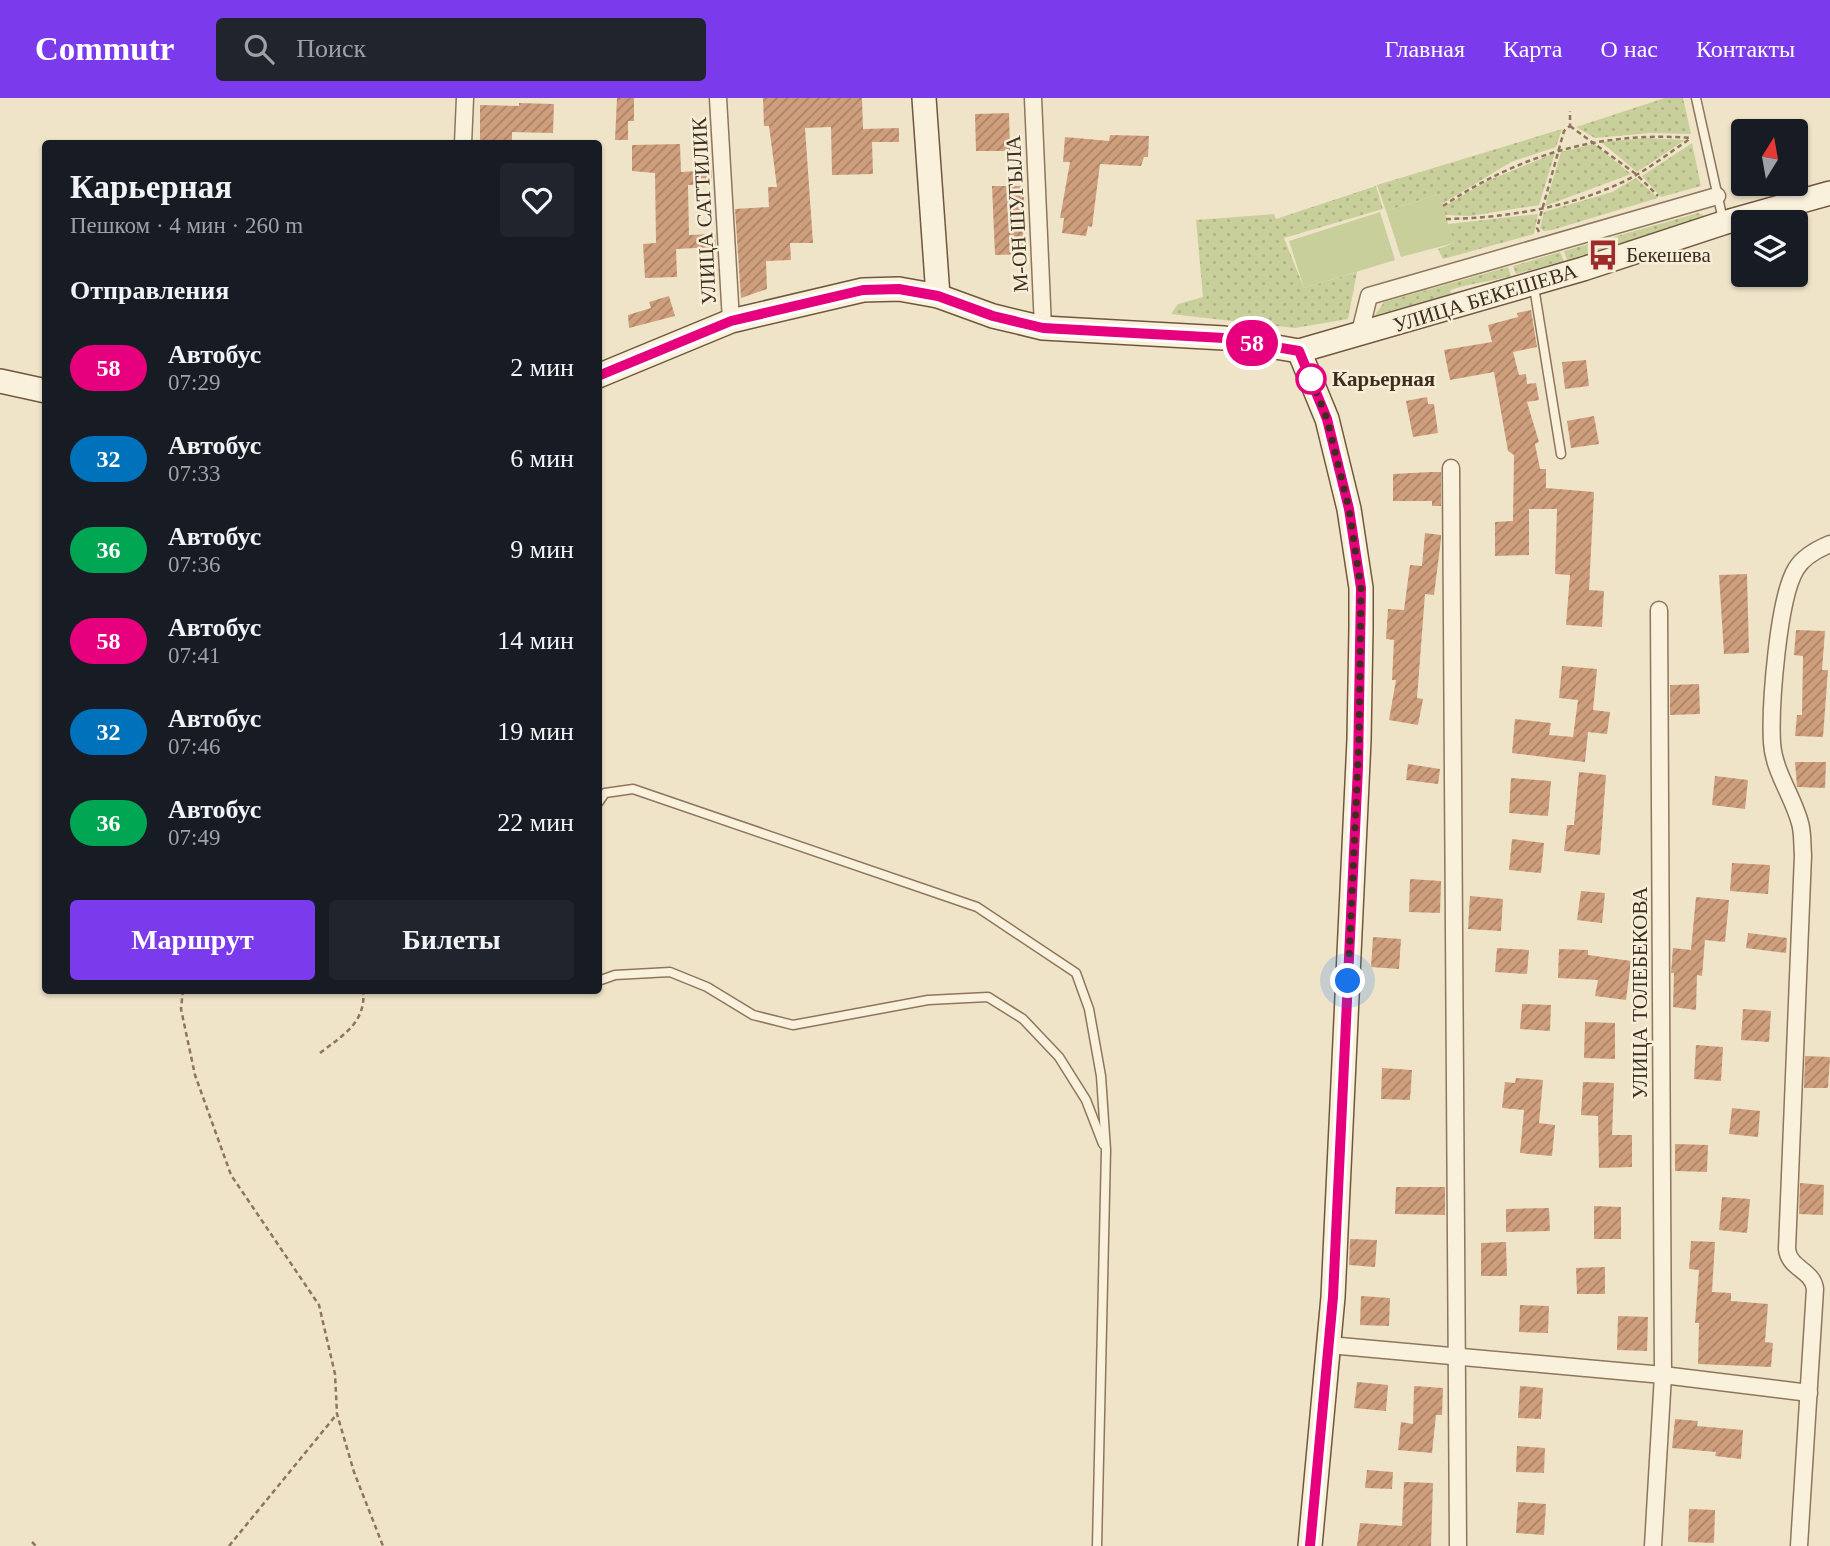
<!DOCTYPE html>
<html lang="ru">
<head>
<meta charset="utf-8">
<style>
  body { margin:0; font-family:Georgia,serif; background:#20242c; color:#f1f3f6; height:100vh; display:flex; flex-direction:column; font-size:26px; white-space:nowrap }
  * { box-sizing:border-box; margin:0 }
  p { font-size:23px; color:#9ea1a6 }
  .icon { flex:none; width:38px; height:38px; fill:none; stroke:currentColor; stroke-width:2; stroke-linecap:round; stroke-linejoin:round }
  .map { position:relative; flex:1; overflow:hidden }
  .sheet { position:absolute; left:42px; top:42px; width:560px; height:854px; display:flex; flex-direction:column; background:#171b24; border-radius:7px; box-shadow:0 2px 5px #0004 }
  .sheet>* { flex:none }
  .badge { padding:0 14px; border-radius:23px; font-size:24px; line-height:46px }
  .needle { width:46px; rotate:11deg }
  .tools { position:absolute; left:1731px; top:21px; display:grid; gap:14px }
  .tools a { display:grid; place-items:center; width:77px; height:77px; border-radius:7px; background:#171b24; box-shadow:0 2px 5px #0004; font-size:35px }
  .you { position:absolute; width:35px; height:35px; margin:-18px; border:5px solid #fff; border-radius:50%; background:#1a73e8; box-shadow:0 0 0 10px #1a73e833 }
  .map>.badge { position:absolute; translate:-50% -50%; box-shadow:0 0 0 4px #fff }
  h2 { padding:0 28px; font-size:26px; line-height:63px }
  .round { display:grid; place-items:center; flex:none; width:74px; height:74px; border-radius:7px; background:#20242c }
  .summary { display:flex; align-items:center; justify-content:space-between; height:119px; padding:0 28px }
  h1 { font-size:33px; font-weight:700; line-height:52px }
  .primary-button { display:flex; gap:14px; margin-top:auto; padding:14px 28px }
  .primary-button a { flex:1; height:80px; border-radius:7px; background:#7c3aed; color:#fff; font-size:28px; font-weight:700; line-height:80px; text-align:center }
  .primary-button a+a { background:#20242c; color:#f1f3f6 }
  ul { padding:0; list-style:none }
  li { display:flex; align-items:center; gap:21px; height:91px; padding:0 28px }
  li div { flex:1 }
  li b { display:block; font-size:26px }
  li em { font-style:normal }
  li .badge { min-width:77px; font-weight:700; text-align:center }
  header { display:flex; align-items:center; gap:42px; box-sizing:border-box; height:98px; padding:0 35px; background:#7c3aed; color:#fff }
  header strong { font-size:33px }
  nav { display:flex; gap:38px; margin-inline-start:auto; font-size:24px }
  .search { width:490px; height:63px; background:#20242c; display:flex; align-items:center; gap:18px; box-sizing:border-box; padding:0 24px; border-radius:7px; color:#9ea1a6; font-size:26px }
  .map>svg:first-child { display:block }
</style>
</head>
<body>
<header>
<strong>Commutr</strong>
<div class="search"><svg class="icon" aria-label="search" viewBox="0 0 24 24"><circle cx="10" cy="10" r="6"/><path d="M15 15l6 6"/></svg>Поиск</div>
<nav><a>Главная</a><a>Карта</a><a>О нас</a><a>Контакты</a></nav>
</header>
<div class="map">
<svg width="1830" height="1448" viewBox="0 0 1830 1448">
  <defs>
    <pattern id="grass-dots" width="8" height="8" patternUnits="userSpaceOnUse" patternTransform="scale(1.75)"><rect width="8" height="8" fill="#c9cf9b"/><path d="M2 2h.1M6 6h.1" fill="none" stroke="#aeb285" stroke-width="1.8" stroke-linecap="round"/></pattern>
    <pattern id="building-hatch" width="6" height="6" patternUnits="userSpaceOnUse" patternTransform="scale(1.75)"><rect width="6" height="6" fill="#cf9f7d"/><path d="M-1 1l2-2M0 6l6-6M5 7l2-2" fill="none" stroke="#a98266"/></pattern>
  </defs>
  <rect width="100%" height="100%" fill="#f0e4c8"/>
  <!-- grass -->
  <g fill="url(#grass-dots)">
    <polygon points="1665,0 1683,0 1691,36 1651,35 1595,40 1576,29"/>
    <polygon points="1562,31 1556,49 1511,64 1442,106 1439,96 1386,113 1377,87"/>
    <polygon points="1647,40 1685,42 1637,74 1601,44"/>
    <polygon points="1692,45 1701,88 1661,99 1642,78"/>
    <polygon points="1594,46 1631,76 1545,108 1561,54"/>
    <polygon points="1555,55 1539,107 1470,118 1444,117 1443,109 1487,83"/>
    <polygon points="1636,80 1658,100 1552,132 1544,133 1540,130 1544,114 1612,94"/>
    <polygon points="1376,88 1383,111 1284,140 1304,190 1357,174 1348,221 1295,230 1171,216 1178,206 1203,199 1196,122 1274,116 1276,121"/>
    <polygon points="1698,115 1710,120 1567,162 1564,153"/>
    <polygon points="1538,116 1534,136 1443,161 1438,151 1454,145 1448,126"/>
    <polygon points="1560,154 1564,163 1516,176 1513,168"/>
    <path d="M1508,169L1511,178C1490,184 1470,185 1450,192L1451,196L1375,217L1384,204Z"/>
  </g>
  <!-- park -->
  <g fill="#c9cf9b">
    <polygon points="1439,96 1454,145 1401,159 1386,113"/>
    <polygon points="1380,114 1395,162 1304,190 1289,143"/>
  </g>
  <!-- building -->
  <g fill="url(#building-hatch)">
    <polygon points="617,0 634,0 634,23 628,23 628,42 615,42"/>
    <polygon points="763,0 862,0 863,31 899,30 899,44 872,44 873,76 832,77 831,29 805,30 813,145 790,145 791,162 766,163 767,191 741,200 735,111 769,109 768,89 777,89 769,28 764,28"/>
    <polygon points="519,5 554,6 553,35 512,34 512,45 480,45 480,7 519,8"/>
    <polygon points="1009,15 1010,53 976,53 975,16"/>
    <polygon points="1110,37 1149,38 1148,59 1144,59 1141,68 1100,66 1092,129 1088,128 1086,138 1062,135 1064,120 1060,120 1070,64 1063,64 1065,39 1109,43"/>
    <polygon points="680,46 681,74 712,72 712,86 688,87 689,137 715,136 716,149 676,151 677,179 645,180 643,146 656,145 655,75 632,73 632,47"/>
    <polygon points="992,88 1024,88 1023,156 995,157"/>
    <polygon points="669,198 675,218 629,230 628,217 651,210 649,204"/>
    <polygon points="1531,212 1537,249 1513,254 1519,277 1526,276 1527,286 1536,285 1539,302 1527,304 1539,344 1535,346 1540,371 1546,371 1546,390 1594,394 1589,492 1604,493 1602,529 1566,527 1570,477 1555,476 1557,411 1529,411 1529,457 1495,458 1495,424 1513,423 1514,357 1508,353 1494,274 1450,282 1444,252 1492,244 1488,227 1518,219 1517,215"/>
    <polygon points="1586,262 1589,288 1565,291 1562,264"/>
    <polygon points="1427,299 1428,306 1434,306 1438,335 1413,339 1406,303"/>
    <polygon points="1594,318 1599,346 1571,350 1567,323"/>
    <polygon points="1431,374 1441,374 1441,408 1432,408 1432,403 1393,403 1393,376"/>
    <polygon points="1425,435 1441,437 1441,441 1434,497 1425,496 1417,600 1423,601 1418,627 1389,622 1396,582 1392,582 1394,542 1386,541 1388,511 1404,512 1410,467 1422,468"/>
    <polygon points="1747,476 1749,555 1724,556 1719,477"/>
    <polygon points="1796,532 1825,533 1822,572 1828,572 1823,639 1795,638 1797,617 1802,617 1803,558 1794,557"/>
    <polygon points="1562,568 1597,571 1593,612 1610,614 1607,636 1588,634 1585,664 1512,655 1515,621 1551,625 1549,637 1573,639 1578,602 1559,600"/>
    <polygon points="1699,586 1700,616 1670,617 1670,587"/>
    <polygon points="1795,664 1826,664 1825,690 1797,689"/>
    <polygon points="1408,666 1440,671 1438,686 1406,682"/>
    <polygon points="1579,674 1606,677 1600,757 1564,753 1567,727 1574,727"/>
    <polygon points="1715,678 1748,682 1745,711 1712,707"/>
    <polygon points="1511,680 1551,683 1548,718 1509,715"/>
    <polygon points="1512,741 1544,745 1541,775 1509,772"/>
    <polygon points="1732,765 1770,767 1768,796 1730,793"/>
    <polygon points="1410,781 1441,783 1440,815 1409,814"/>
    <polygon points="1581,793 1605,795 1602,825 1577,822"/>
    <polygon points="1470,798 1503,801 1501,833 1468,831"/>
    <polygon points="1696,799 1729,802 1725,844 1705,842 1702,878 1697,877 1696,912 1673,909 1674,875 1671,875 1673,850 1691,852"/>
    <polygon points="1748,835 1787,840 1786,855 1746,850"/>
    <polygon points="1373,839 1401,841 1399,871 1371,869"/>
    <polygon points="1497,850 1529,852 1527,876 1495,874"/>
    <polygon points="1559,851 1588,852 1588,857 1631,863 1626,902 1595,898 1598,882 1558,880"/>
    <polygon points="1522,906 1551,907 1550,933 1520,931"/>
    <polygon points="1743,911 1771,913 1769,944 1741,942"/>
    <polygon points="1585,924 1615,925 1615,961 1584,960"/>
    <polygon points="1696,947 1723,949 1721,983 1694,981"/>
    <polygon points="1805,958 1830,959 1828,990 1804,990"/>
    <polygon points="1382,970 1412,972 1410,1002 1381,1001"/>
    <polygon points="1516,980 1543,982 1539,1025 1555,1027 1552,1058 1520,1055 1524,1012 1502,1010 1505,984 1515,985"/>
    <polygon points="1583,984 1614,985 1612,1037 1632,1037 1632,1069 1599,1070 1598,1018 1581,1017"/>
    <polygon points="1732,1010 1760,1013 1758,1039 1729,1036"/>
    <polygon points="1675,1046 1708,1047 1707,1074 1675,1073"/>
    <polygon points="1800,1085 1824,1087 1823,1117 1799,1116"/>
    <polygon points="1396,1089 1445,1089 1445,1117 1395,1116"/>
    <polygon points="1722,1099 1750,1101 1747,1135 1719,1132"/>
    <polygon points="1594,1108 1621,1109 1621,1141 1594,1141"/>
    <polygon points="1549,1110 1550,1133 1506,1134 1506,1111"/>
    <polygon points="1350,1141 1377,1142 1375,1169 1349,1167"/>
    <polygon points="1691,1143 1715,1144 1712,1194 1731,1195 1731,1203 1768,1206 1765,1244 1773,1245 1771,1269 1698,1266 1699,1225 1695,1225 1699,1172 1689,1171"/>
    <polygon points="1506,1144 1507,1178 1481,1178 1481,1145"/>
    <polygon points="1605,1169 1605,1196 1577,1196 1576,1170"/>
    <polygon points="1361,1198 1390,1200 1389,1228 1360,1227"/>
    <polygon points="1520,1207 1549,1208 1548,1235 1519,1234"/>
    <polygon points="1618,1218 1648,1219 1647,1253 1617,1252"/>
    <polygon points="1357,1284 1388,1287 1386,1313 1354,1310"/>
    <polygon points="1414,1288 1443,1290 1442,1317 1436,1317 1432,1355 1398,1352 1401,1324 1413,1326"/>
    <polygon points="1520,1288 1543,1290 1541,1321 1518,1320"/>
    <polygon points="1675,1321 1698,1323 1697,1328 1743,1332 1741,1361 1715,1358 1716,1354 1672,1350"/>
    <polygon points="1517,1348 1545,1350 1544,1375 1516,1374"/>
    <polygon points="1367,1372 1393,1374 1392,1391 1365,1390"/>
    <polygon points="1404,1384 1433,1385 1431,1448 1357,1448 1360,1425 1402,1428"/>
    <polygon points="1518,1404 1546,1406 1544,1437 1516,1435"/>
    <polygon points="1689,1411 1715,1412 1714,1445 1688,1444"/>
  </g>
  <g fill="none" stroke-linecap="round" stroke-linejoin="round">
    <!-- lane casing -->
    <g stroke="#8d765c" stroke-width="11">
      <g id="lane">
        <polyline points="1696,0 1723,122"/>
        <polyline points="1534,189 1561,356"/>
        <polyline points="598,705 605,695 633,691 977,809 1076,875 1089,911 1101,978 1106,1052 1097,1448"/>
        <polyline points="598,883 615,877 670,874 707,889 753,917 793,927 928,902 988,899 1023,921 1059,959 1086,1002 1103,1046"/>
      </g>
    </g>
    <!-- street casing -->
    <g stroke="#8d765c" stroke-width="19">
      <g id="street">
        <polyline points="718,0 731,223"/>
        <polyline points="1033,0 1043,230"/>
        <polyline points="463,46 465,0"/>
        <polyline points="1359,238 1369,198 1717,98"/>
        <polyline points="1451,370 1458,1448"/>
        <polyline points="1329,1247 1663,1277 1809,1295"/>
        <polyline points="1653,1448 1663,1277 1659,512"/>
        <path d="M1799,1448L1815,1191C1813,1172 1789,1171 1787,1151L1803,757C1802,747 1803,735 1800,725C1793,698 1774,674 1772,645C1770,608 1778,500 1796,471C1803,459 1818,451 1830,446"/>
      </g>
    </g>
    <!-- secondary casing -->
    <g stroke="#6f573f" stroke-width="26">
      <g id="secondary">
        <polyline points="924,0 938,198"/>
        <polyline points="1299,253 1327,321 1349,411 1361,490 1361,530 1359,642 1333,1199 1310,1448"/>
        <polyline points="598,278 731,223 863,192 899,191 938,198 993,218 1043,230 1224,240 1299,253 1583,171 1723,125 1830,95"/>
        <polyline points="0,283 46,293"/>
      </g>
    </g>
    <!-- path -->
    <g stroke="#8d765c" stroke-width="2.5" stroke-dasharray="5 3.5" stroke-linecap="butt">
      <polyline points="1570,28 1636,76 1658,98"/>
      <path d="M1443,108C1519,57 1600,33 1691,40"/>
      <path d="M1446,121C1510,120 1587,107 1643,73C1659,63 1675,51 1691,40"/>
      <polyline points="1539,134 1537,130 1564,33 1570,28 1570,13"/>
      <polyline points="183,892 181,911 195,977 231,1077 319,1207 335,1276 337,1316 354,1374 383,1448"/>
      <path d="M320,955C342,938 367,924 363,892"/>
      <polyline points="32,1444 36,1448"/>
      <polyline points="229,1448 337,1316"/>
    </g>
    <!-- lane -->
    <use href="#lane" stroke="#faf1dc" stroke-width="8"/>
    <!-- street -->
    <use href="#street" stroke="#faf1dc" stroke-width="16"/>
    <!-- secondary -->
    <use href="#secondary" stroke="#faf1dc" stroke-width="23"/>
  </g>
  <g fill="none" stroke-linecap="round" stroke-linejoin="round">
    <!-- line casing -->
    <g stroke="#fff" stroke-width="16">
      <polyline id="line" points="598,278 731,223 863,192 899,191 938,198 993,218 1043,230 1224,240 1299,253 1327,321 1349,411 1361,490 1358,669 1333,1199 1310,1448"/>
    </g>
    <!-- line -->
    <use href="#line" stroke="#e6007e" stroke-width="10"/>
    <!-- walk -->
    <polyline stroke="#3d2e20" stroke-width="7" stroke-dasharray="0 12.6" points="1311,281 1309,276 1327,321 1349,411 1361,490 1359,642 1348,883"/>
  </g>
  <!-- icons -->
  <defs>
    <g id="bus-bare" transform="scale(2.415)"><path d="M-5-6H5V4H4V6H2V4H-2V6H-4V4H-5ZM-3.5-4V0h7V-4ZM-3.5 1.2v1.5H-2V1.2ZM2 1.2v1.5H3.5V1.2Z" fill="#9e2a2b" stroke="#f7eed8" stroke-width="2.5" paint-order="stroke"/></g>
  </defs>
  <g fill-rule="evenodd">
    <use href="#bus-bare" x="1603" y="157"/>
  </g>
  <!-- markers -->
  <circle fill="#fff" stroke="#e6007e" stroke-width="3.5" cx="1311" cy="281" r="14"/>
  <g text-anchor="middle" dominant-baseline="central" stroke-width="5" stroke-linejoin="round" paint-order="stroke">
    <!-- street labels -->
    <g font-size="21" fill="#3d2e20" stroke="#f7eed8">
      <text transform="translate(704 113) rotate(-93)">УЛИЦА САТТИЛИК</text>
      <text transform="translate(1017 116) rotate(-93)">М-ОН ШУГЫЛА</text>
      <text transform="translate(1485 200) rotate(-17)">УЛИЦА БЕКЕШЕВА</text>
      <text transform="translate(1640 895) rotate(-90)">УЛИЦА ТОЛЕБЕКОВА</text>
    </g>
    <!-- poi labels -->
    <g font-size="21" fill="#3d2e20" stroke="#f7eed8" text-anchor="start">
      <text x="1626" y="157">Бекешева</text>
    </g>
    <!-- stop labels -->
    <g font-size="21" font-weight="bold" fill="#3d2e20" stroke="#f7eed8" text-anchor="start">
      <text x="1332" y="281">Карьерная</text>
    </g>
  </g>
</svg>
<div class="tools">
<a><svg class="needle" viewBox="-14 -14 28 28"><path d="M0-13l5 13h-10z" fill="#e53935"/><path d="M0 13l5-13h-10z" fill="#9ea1a6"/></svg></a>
<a><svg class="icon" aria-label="layers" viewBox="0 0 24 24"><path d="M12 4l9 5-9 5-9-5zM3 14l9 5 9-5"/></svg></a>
</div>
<div class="you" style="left:1348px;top:883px"></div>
<b class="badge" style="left:1252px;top:245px;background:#e6007e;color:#fff">58</b>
<section class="sheet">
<div class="summary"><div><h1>Карьерная</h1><p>Пешком · 4 мин · 260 m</p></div><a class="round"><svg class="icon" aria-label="heart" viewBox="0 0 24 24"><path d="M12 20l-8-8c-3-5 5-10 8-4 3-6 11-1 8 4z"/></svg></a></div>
<h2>Отправления</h2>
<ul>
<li><span class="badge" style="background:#e6007e;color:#fff">58</span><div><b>Автобус</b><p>07:29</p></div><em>2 мин</em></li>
<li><span class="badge" style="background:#0072bc;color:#fff">32</span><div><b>Автобус</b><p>07:33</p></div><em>6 мин</em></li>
<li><span class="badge" style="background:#00a651;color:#fff">36</span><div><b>Автобус</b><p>07:36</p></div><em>9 мин</em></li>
<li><span class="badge" style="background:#e6007e;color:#fff">58</span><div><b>Автобус</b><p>07:41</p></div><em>14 мин</em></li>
<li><span class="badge" style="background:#0072bc;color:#fff">32</span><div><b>Автобус</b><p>07:46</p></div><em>19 мин</em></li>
<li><span class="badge" style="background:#00a651;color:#fff">36</span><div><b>Автобус</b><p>07:49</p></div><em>22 мин</em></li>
</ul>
<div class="primary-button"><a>Маршрут</a><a>Билеты</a></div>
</section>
</div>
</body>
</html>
